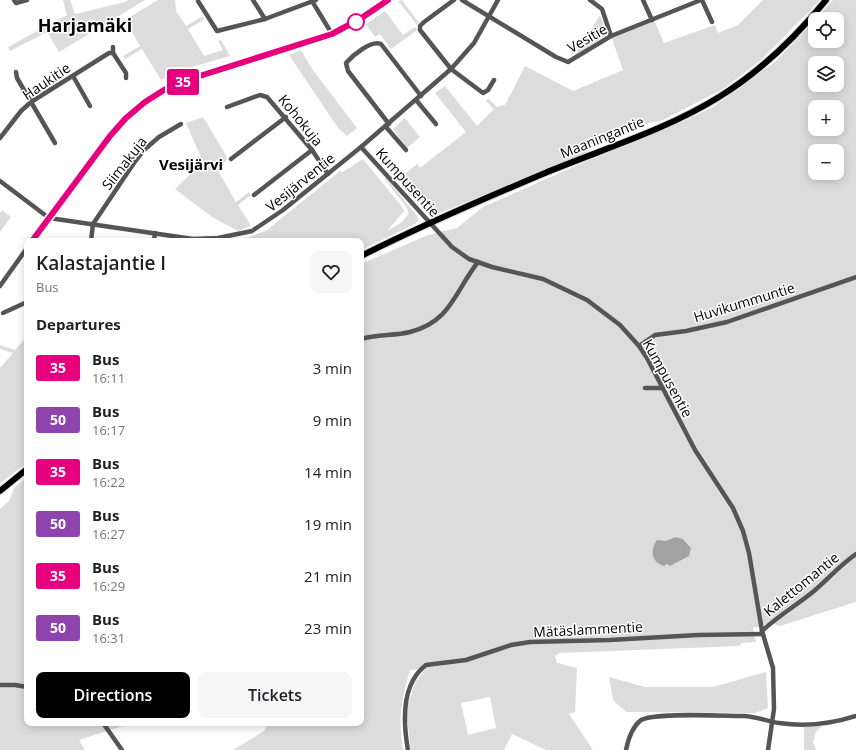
<!DOCTYPE html>
<html lang="en">
<head>
<meta charset="utf-8">
<style>
  body { margin:0; font-family:"Open Sans",sans-serif; background:#f6f6f6; color:#202124; height:100vh; display:flex; flex-direction:column; font-size:15px; white-space:nowrap }
  * { box-sizing:border-box; margin:0 }
  p { font-size:13px; color:#757577 }
  .icon { flex:none; width:22px; height:22px; fill:none; stroke:currentColor; stroke-width:2; stroke-linecap:round; stroke-linejoin:round }
  .map { position:relative; flex:1; overflow:hidden }
  .drawer { position:absolute; left:24px; top:238px; width:340px; height:488px; display:flex; flex-direction:column; background:#fff; border-radius:8px; box-shadow:0 2px 10px #0003 }
  .drawer>* { flex:none }
  .badge { padding:0 8px; border-radius:3px; font-size:14px; line-height:26px }
  .buttons { position:absolute; left:808px; top:12px; display:grid; gap:8px }
  .buttons a { display:grid; place-items:center; width:36px; height:36px; border-radius:8px; background:#fff; box-shadow:0 2px 10px #0003; font-size:20px }
  .map>.badge { position:absolute; translate:-50% -50%; box-shadow:0 0 0 2px #fff }
  h2 { padding:0 12px; font-size:15px; line-height:36px }
  .round { display:grid; place-items:center; flex:none; width:42px; height:42px; border-radius:8px; background:#f6f6f6 }
  .headline { display:flex; align-items:center; justify-content:space-between; height:68px; padding:0 12px }
  h1 { font-size:19px; font-weight:600; line-height:30px }
  .button { display:flex; gap:8px; margin-top:auto; padding:8px 12px }
  .button a { flex:1; height:46px; border-radius:8px; background:#000; color:#fff; font-size:16px; font-weight:600; line-height:46px; text-align:center }
  .button a+a { background:#f6f6f6; color:#202124 }
  ul { padding:0; list-style:none }
  li { display:flex; align-items:center; gap:12px; height:52px; padding:0 12px }
  li div { flex:1 }
  li b { display:block; font-size:15px }
  li em { font-style:normal }
  li .badge { min-width:44px; font-weight:700; text-align:center }
  .map>svg:first-child { display:block }
</style>
</head>
<body>
<div class="map">
<svg width="856" height="750" viewBox="0 0 856 750">
  <rect width="100%" height="100%" fill="#fff"/>
  <!-- green -->
  <g fill="#dcdcdc" fill-rule="evenodd">
    <polygon points="63,0 70,0 75,14 125,2 128,0 145,0 59,52 47,32 10,51 8,47 67,15"/>
    <polygon points="158,0 175,0 176,11 186,26 203,16 205,19 188,29 204,56 223,50 218,41 221,40 230,56 188,68 161,80 142,49 125,59 123,56 140,46 125,20"/>
    <polygon points="402,0 419,23 417,25 398,1"/>
    <polygon points="763,0 820,0 760,61 723,89 661,121 649,123 592,144 586,147 587,153 435,215 423,206 375,150 404,175 417,164 420,168 466,132 435,93 445,86 477,126 494,109 486,101 488,98 497,107 505,105 525,66 573,91 623,70 611,36 652,20 655,22 664,43 715,25 718,33 738,25"/>
    <path d="M833,0H856V602L780,626L770,623L753,628L756,642L742,643L739,646L559,653L555,656L557,663L577,668L575,712L569,714L593,750H546L512,734L504,750H411L406,711L415,683L426,668L410,670C401,701 398,718 403,750H233L264,731L266,727L264,723H361V264L428,235L457,228L483,207L573,167L684,121L713,107L776,61L815,20V41H837V19H816ZM815,63H837V85H815ZM815,107H837V129H815ZM815,151H837V173H815ZM676,537L683,539L689,545L660,565L655,559L665,541ZM490,697L496,728L468,735L461,703Z"/>
    <polygon points="385,11 403,35 415,27 417,30 391,49 380,34 375,37 366,24"/>
    <polygon points="600,15 606,31 605,36 575,55"/>
    <polygon points="301,50 312,69 357,128 347,136 338,128 289,55"/>
    <polygon points="203,117 226,155 227,159 218,171 236,202 249,192 251,195 238,205 251,226 238,231 212,217 175,189 203,162 186,123"/>
    <polygon points="405,118 420,137 407,148 393,129"/>
    <polygon points="363,159 403,208 404,211 387,231 402,222 409,213 406,207 385,179 385,177 415,213 419,219 415,224 361,250 361,241 240,241 267,230 340,171 343,172"/>
    <polygon points="2,210 11,217 0,232 0,213"/>
    <polygon points="27,336 27,463 0,483 0,368 13,353 0,349 0,345 15,350"/>
    <polygon points="27,477 27,723 132,723 79,740 85,750 0,750 0,509 9,501 14,488"/>
    <polygon points="766,672 768,708 755,713 626,712 613,700 609,677 645,687 713,687"/>
    <polygon points="804,724 822,726 816,732 813,742 816,750 804,750"/>
  </g>
  <!-- water -->
  <path fill="#a3a3a3" d="M676,537L683,539L691,548L689,556L670,566L667,564L664,566C651,562 650,550 657,540L665,541Z"/>
  <g fill="none" stroke-linecap="round" stroke-linejoin="round">
    <!-- major casing -->
    <g stroke="#dbdbdb" stroke-width="8">
      <g id="major">
        <path d="M361,256C421,226 483,199 545,173C603,149 666,130 719,97C761,71 795,38 826,0"/>
        <polyline points="0,491 27,469"/>
      </g>
    </g>
    <!-- minor -->
    <g stroke="#555" stroke-width="4.5">
      <polyline points="14,0 16,3 27,0"/>
      <polyline points="253,0 265,19"/>
      <polyline points="454,0 424,22 420,26 420,30 451,69 483,93 488,90 494,80"/>
      <polyline points="462,0 556,57 568,62 611,36 701,0"/>
      <polyline points="590,0 602,9 611,36"/>
      <polyline points="643,0 652,20"/>
      <polyline points="702,0 712,22"/>
      <polyline points="198,1 217,31 265,19 316,0"/>
      <polyline points="312,1 332,34"/>
      <polyline points="113,47 113,53"/>
      <polyline points="113,53 126,73 126,78"/>
      <polyline points="16,72 17,78 55,143"/>
      <polyline points="73,76 90,106"/>
      <polyline points="416,100 436,124"/>
      <polyline points="227,107 260,95 267,97 312,150 328,174"/>
      <path d="M389,124L348,71L346,63C353,55 371,40 381,44L421,96"/>
      <polyline points="386,127 406,150"/>
      <polyline points="0,138 21,111 31,102 109,53 113,53"/>
      <polyline points="361,147 452,247 469,259 492,267 543,279 587,300 620,325 639,346 647,358 695,450 733,508 743,531 749,553 762,631 773,668 774,709 768,750"/>
      <polyline points="231,159 286,117"/>
      <polyline points="0,181 49,218 193,239 218,238 252,231 283,210 361,147 451,69 474,43 498,0"/>
      <polyline points="254,195 312,150"/>
      <polyline points="32,241 110,136 126,118 145,102 164,90 187,80 332,34 360,19 388,0"/>
      <polyline points="91,241 93,224 134,163 144,150 159,137 181,124"/>
      <polyline points="154,241 155,233"/>
      <polyline points="0,286 27,248"/>
      <polyline points="3,313 27,302"/>
      <path d="M361,339C377,334 394,336 410,332C451,322 455,291 478,262"/>
      <polyline points="639,346 655,335 686,331 727,322 856,277"/>
      <polyline points="645,388 663,388"/>
      <path d="M762,631C778,616 797,605 814,591C828,579 840,565 856,554"/>
      <polyline points="0,685 15,685 27,687"/>
      <polyline points="103,723 122,750"/>
      <path d="M408,750C403,722 401,684 426,665L466,660L511,645L530,642L610,640L698,635L763,634"/>
      <path d="M626,750C628,740 632,727 641,720C654,712 726,716 745,716C757,717 767,721 779,723C805,727 831,724 856,716"/>
    </g>
    <!-- major -->
    <use href="#major" stroke="#000" stroke-width="6"/>
  </g>
  <g fill="none" stroke-linecap="round" stroke-linejoin="round">
    <!-- line casing -->
    <g stroke="#fff" stroke-width="9">
      <polyline id="line" points="32,241 110,136 126,118 145,102 164,90 187,80 332,34 360,19 388,0"/>
    </g>
    <!-- line -->
    <use href="#line" stroke="#e6007e" stroke-width="6"/>
  </g>
  <!-- markers -->
  <circle fill="#fff" stroke="#e6007e" stroke-width="2" cx="356" cy="22" r="8"/>
  <g text-anchor="middle" dominant-baseline="central" stroke-width="3" stroke-linejoin="round" paint-order="stroke">
    <!-- street labels -->
    <g font-size="14" fill="#000" stroke="#fff">
      <text transform="translate(587 38) rotate(-30)">Vesitie</text>
      <text transform="translate(46 81) rotate(-34)">Haukitie</text>
      <text transform="translate(301 120) rotate(51)">Kohokuja</text>
      <text transform="translate(602 137) rotate(-22)">Maaningantie</text>
      <text transform="translate(124 163) rotate(-52)">Siimakuja</text>
      <text transform="translate(300 182) rotate(-39)">Vesijärventie</text>
      <text transform="translate(408 182) rotate(48)">Kumpusentie</text>
      <text transform="translate(744 302) rotate(-17)">Huvikummuntie</text>
      <text transform="translate(668 378) rotate(61)">Kumpusentie</text>
      <text transform="translate(801 584) rotate(-39)">Kalettomantie</text>
      <text transform="translate(588 629) rotate(-3)">Mätäslammentie</text>
    </g>
    <!-- neighbourhood labels -->
    <g font-size="15" font-weight="bold" fill="#000" stroke="#fff">
      <text x="191" y="164">Vesijärvi</text>
    </g>
    <!-- district labels -->
    <g font-size="18" font-weight="bold" fill="#000" stroke="#fff">
      <text x="85" y="25">Harjamäki</text>
    </g>
  </g>
</svg>
<div class="buttons">
<a><svg class="icon" aria-label="locate" viewBox="0 0 24 24"><circle cx="12" cy="12" r="6"/><path d="M12 2v4M12 18v4M2 12h4M18 12h4"/></svg></a>
<a><svg class="icon" aria-label="layers" viewBox="0 0 24 24"><path d="M12 4l9 5-9 5-9-5zM3 14l9 5 9-5"/></svg></a>
<a>+</a>
<a>−</a>
</div>
<b class="badge" style="left:183px;top:82px;background:#e6007e;color:#fff">35</b>
<section class="drawer">
<div class="headline"><div><h1>Kalastajantie I</h1><p>Bus</p></div><a class="round"><svg class="icon" aria-label="heart" viewBox="0 0 24 24"><path d="M12 20l-8-8c-3-5 5-10 8-4 3-6 11-1 8 4z"/></svg></a></div>
<h2>Departures</h2>
<ul>
<li><span class="badge" style="background:#e6007e;color:#fff">35</span><div><b>Bus</b><p>16:11</p></div><em>3 min</em></li>
<li><span class="badge" style="background:#8e44ad;color:#fff">50</span><div><b>Bus</b><p>16:17</p></div><em>9 min</em></li>
<li><span class="badge" style="background:#e6007e;color:#fff">35</span><div><b>Bus</b><p>16:22</p></div><em>14 min</em></li>
<li><span class="badge" style="background:#8e44ad;color:#fff">50</span><div><b>Bus</b><p>16:27</p></div><em>19 min</em></li>
<li><span class="badge" style="background:#e6007e;color:#fff">35</span><div><b>Bus</b><p>16:29</p></div><em>21 min</em></li>
<li><span class="badge" style="background:#8e44ad;color:#fff">50</span><div><b>Bus</b><p>16:31</p></div><em>23 min</em></li>
</ul>
<div class="button"><a>Directions</a><a>Tickets</a></div>
</section>
</div>
</body>
</html>
